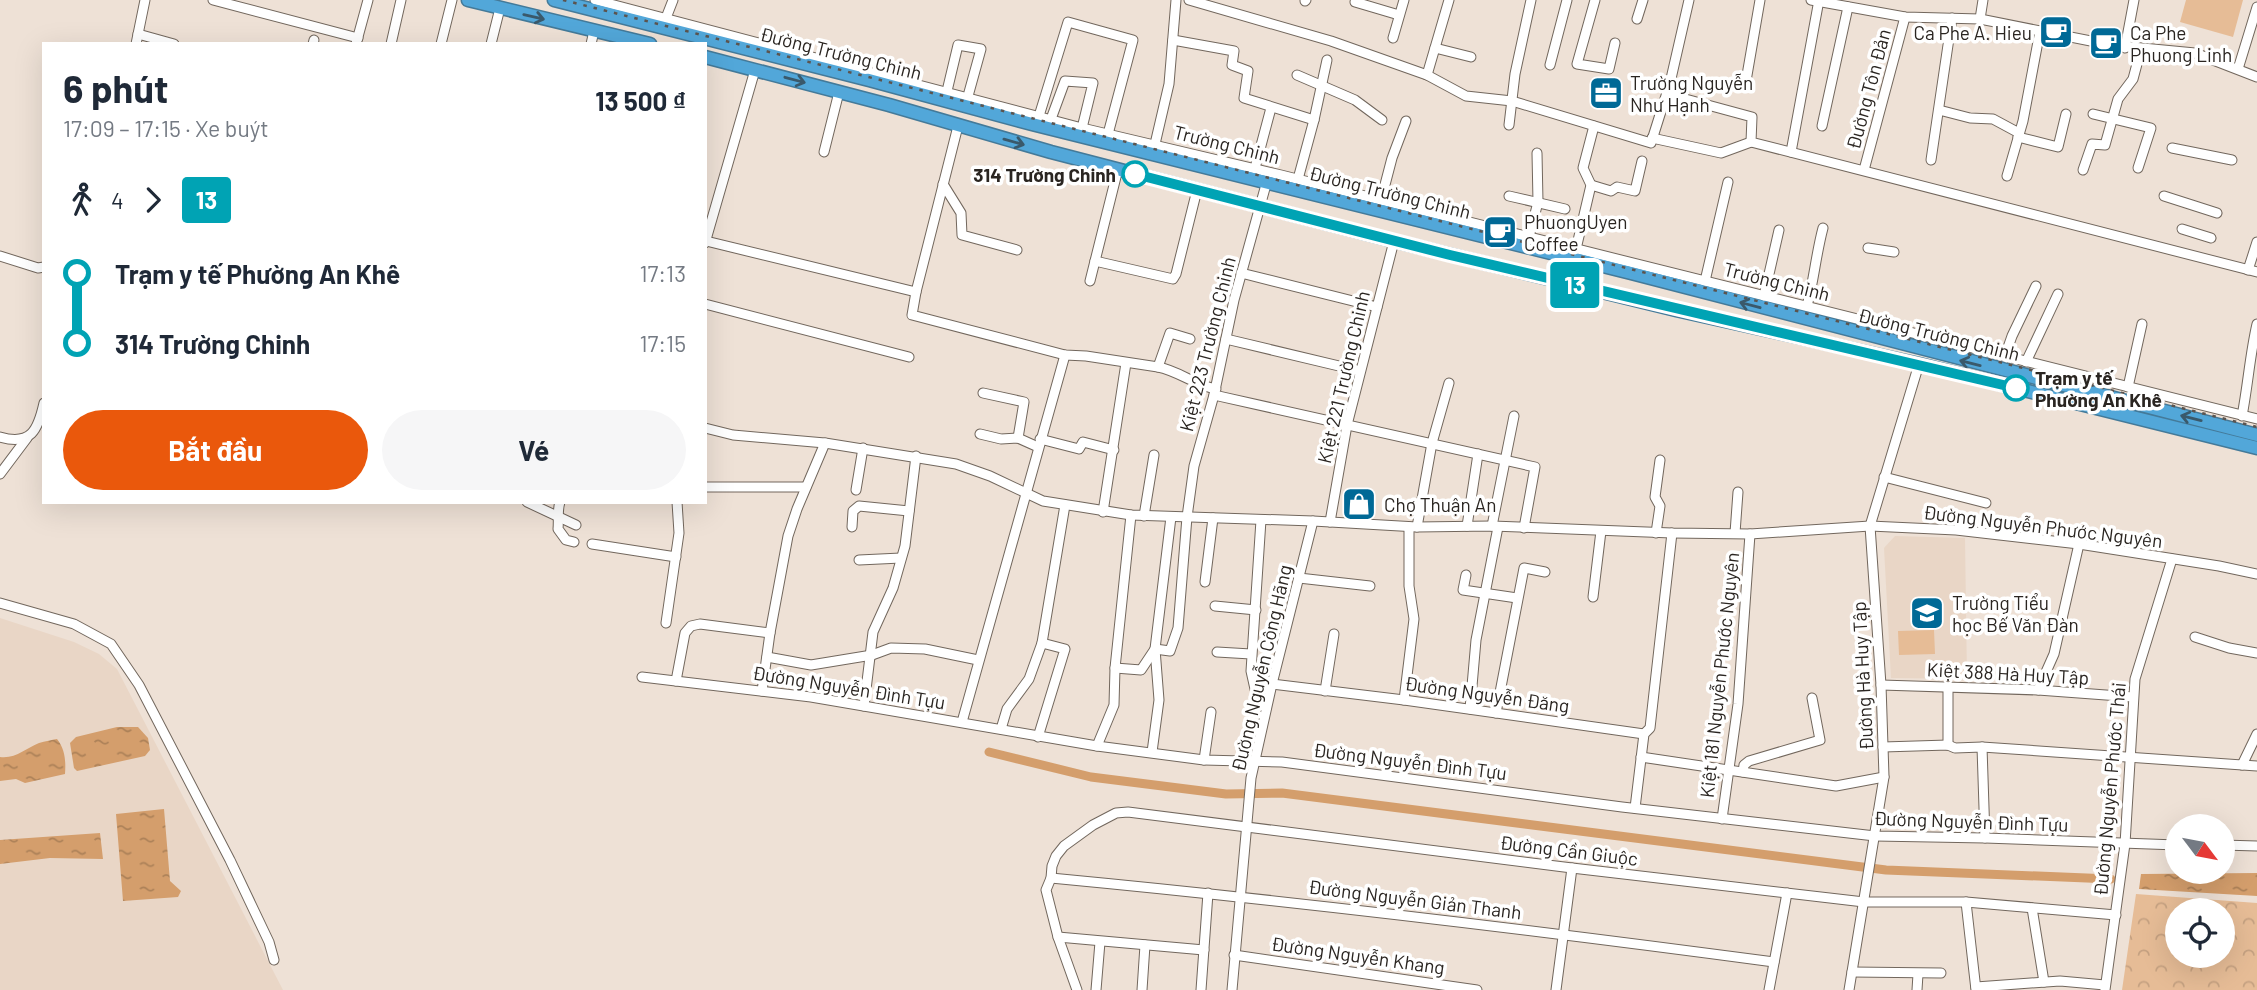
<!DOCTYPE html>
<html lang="vi">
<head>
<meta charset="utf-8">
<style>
  body { margin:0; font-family:Barlow,sans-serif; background:#f6f6f7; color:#1f2937; height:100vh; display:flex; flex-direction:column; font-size:26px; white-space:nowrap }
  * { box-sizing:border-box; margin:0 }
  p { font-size:23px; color:#747a83 }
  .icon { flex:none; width:38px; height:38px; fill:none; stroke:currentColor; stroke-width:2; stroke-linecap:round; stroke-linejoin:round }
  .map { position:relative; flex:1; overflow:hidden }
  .panel { position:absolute; left:42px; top:42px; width:665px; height:462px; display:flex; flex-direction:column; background:#fff; border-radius:0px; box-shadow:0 7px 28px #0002 }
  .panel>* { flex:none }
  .badge { padding:0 14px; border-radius:5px; font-size:24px; line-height:46px }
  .needle { width:46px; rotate:122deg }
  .controls { position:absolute; left:2165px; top:814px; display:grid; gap:14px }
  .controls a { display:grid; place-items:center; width:70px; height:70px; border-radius:50%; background:#fff; box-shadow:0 7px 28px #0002; font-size:35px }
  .map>.badge { position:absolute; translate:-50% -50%; box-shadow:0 0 0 4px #fff }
  .legs { display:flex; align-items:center; gap:10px; height:77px; padding:0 21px; font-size:23px }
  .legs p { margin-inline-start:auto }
  .summary { display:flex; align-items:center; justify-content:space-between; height:119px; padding:0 21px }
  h1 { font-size:38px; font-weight:700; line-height:52px }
  .action { display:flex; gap:14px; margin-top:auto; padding:14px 21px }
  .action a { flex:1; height:80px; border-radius:42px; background:#ea580c; color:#fff; font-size:28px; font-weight:700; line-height:80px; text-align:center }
  .action a+a { background:#f6f6f7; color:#1f2937 }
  ul { padding:0 21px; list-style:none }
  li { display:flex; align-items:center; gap:24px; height:70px; font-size:26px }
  li i { display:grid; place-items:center; width:10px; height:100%; margin:0 9px; background:currentColor }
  li i::after { content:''; width:18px; height:18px; margin:-9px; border:5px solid; border-radius:50%; background:#fff }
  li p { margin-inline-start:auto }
  li:first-child i { background:linear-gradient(#0000 50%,currentColor 0) }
  li:last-child i { background:linear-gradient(currentColor 50%,#0000 0) }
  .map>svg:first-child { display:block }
</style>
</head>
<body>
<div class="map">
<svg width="2257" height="990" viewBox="0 0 2257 990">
  <defs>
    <pattern id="park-crowns" width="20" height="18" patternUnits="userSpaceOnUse" patternTransform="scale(1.75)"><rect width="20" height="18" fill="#e6bc96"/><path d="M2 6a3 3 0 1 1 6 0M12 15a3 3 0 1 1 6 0" fill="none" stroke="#c5a181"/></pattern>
    <pattern id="water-ripples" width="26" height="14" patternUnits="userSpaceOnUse" patternTransform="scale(1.75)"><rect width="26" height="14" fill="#d49e6c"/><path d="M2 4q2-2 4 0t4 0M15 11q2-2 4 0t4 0" fill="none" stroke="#ac8158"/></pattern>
  </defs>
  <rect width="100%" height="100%" fill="#eee1d6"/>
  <!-- built -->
  <g fill="#e9d6c6">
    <polygon points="1895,536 1965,538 1967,679 1891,678 1884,548"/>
    <polygon points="0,618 74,642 99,654 117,669 283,990 0,990"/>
  </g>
  <!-- grass -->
  <g fill="#e6bc96">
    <polygon points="2186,0 2243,0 2233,37 2180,22"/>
    <polygon points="1934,630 1935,654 1899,655 1898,631"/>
  </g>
  <!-- park -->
  <path fill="url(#park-crowns)" fill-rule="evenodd" d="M2136,894L2257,903V990H2122ZM2177,910H2222V956H2177Z"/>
  <!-- water -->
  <g fill="url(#water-ripples)">
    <polygon points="117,727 138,727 148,738 150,750 145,756 77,771 74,768 70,743 76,737"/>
    <path d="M57,739C65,749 66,761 65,774L25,783L16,779L0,781V757C16,759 26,748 39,743C45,741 52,740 57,739Z"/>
    <polygon points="164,809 170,881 181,891 178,897 123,901 116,814"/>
    <polygon points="100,833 103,859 50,858 0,864 0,840"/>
    <polygon points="2257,873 2257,896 2139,889 2141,874"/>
  </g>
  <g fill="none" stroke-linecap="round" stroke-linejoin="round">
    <!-- canal -->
    <polyline stroke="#d49e6c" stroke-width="9" points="989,752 1091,777 1226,794 1282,793 1886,870 2111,879"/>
    <!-- minor casing -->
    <g stroke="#72675d" stroke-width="11">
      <g id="minor">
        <polyline points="213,0 358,38"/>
        <polyline points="595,0 1082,128 1281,175 2257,419"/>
        <polyline points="1189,0 1331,41 1427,75 1466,96 1512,101 1651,143 1670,83 1689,0"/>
        <polyline points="1595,0 1577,64 1609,69 1615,43"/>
        <polyline points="1811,0 1905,17 1980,19 2111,45 2195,53 2257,77"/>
        <polyline points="1305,1 1306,0"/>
        <polyline points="1355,2 1399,15"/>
        <polyline points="666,18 673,0"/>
        <polyline points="1637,19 1643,0"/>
        <polyline points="1980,19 1983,0"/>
        <polyline points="138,34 174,44"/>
        <polyline points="1393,38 1404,0"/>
        <polyline points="1173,40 1234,51 1232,65 1248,71 1244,98 1314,120"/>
        <polyline points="136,44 145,0"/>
        <polyline points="313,44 314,40"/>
        <polyline points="356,44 368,0"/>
        <polyline points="391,44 401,0"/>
        <polyline points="441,44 452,0"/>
        <polyline points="491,44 500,8"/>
        <polyline points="591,44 594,31"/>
        <polyline points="1435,48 1471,57"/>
        <polyline points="2125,48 2134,0"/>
        <polyline points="1550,65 1567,0"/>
        <polyline points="2238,69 2257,7"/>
        <polyline points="1297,75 1355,100 1382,120"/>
        <polyline points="1427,75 1449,0"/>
        <polyline points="1746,81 1760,0"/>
        <polyline points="947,91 958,45 981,49 968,96"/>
        <polyline points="1667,94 1752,117 1751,142 2257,272"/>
        <polyline points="1939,110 1970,118 1993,119 2019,133"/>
        <polyline points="2093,114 2151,128 2138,168"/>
        <polyline points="1039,116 1068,22 1133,40 1108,134"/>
        <polyline points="1051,119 1065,81 1093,83 1082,128"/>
        <polyline points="1509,125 1515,74 1531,0"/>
        <polyline points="958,126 916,292 912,315 1065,355 1086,356 1158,367 1170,333 1190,339"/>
        <polyline points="1822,126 1848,7"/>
        <polyline points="2018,137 2058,147 2066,114"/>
        <polyline points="1652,138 1721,153 1751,142"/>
        <polyline points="1155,144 1169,84 1176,0"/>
        <polyline points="2172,148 2232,160"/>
        <polyline points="824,152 839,92"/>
        <polyline points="1791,152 1819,0"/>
        <polyline points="1931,160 1952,18"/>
        <polyline points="1255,168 1271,108"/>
        <polyline points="1864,170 1905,17"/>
        <polyline points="2083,170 2092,144 2105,145 2118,99 2133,79 2141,49"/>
        <polyline points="2007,176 2023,121 2040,31"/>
        <polyline points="1298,179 1314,120 1327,60"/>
        <polyline points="943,184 961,213 962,235 1017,250"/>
        <polyline points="1591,185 1611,191 1617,187 1635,191 1642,161"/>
        <polyline points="1509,196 1565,209"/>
        <polyline points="2164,196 2217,213"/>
        <polyline points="1381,200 1392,158 1406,121"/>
        <polyline points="2182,229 2211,238"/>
        <polyline points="1529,237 1538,202 1537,153"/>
        <polyline points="706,241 916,292"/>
        <polyline points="705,243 755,70"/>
        <polyline points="1868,248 1894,252"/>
        <polyline points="1576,249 1591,185 1583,168 1594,126"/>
        <polyline points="0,256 38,268 44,267"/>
        <polyline points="1095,261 1173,279 1176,274 1197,190"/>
        <polyline points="2248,270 2257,242"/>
        <polyline points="1241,273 1377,307"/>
        <polyline points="1090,281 1118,169"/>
        <polyline points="1705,281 1728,182"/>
        <polyline points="1764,296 1779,230"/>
        <polyline points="705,304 909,357"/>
        <path d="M1807,306C1814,280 1816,254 1823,228"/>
        <polyline points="1226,339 1360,371"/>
        <polyline points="2005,356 2012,336 2036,286"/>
        <polyline points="2026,362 2058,294"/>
        <path d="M1158,367C1179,371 1194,385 1216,389"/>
        <polyline points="2128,387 2142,324"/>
        <polyline points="983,393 1024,402 1018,438"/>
        <polyline points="1214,395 1535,467 1524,528"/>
        <path d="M2242,416C2248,385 2250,354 2257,324"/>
        <polyline points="705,428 733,435 825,443 956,464 990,476 1043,501 1131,515 1313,521 1417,527 1492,526 1672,533 1750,534 1870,526 1956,530 2079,544 2219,566 2257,574"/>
        <polyline points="980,434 1001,439 1018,438 1038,447"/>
        <path d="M0,437C31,446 38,430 44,403"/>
        <polyline points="1040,439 1079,449 1083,442 1114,450"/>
        <polyline points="0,474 27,438"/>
        <polyline points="1884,477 1986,503"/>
        <polyline points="705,487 806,487"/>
        <polyline points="856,490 863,448"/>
        <polyline points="527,502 576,525"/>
        <path d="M560,502C557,511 559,520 558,529L566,540L574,542"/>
        <polyline points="1103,512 1126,363"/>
        <polyline points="1144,516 1154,455"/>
        <polyline points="1261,520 1251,671 1255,689 1266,708"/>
        <polyline points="1330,522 1347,425 1394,241"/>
        <polyline points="1467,526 1478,454"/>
        <polyline points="1492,526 1514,416"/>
        <polyline points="852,527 853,511 859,506 909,511"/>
        <polyline points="1417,527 1432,443 1449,383"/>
        <polyline points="1656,533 1660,506 1655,497 1660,460"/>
        <polyline points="1735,533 1738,492"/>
        <polyline points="592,544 676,557"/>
        <polyline points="859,560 901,558"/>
        <polyline points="1466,575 1463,590 1517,598"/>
        <polyline points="1299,578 1370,586"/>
        <polyline points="1205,582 1213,518"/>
        <polyline points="1593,597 1601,531"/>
        <polyline points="0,603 74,624 111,644 139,685 230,860 269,942 274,960"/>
        <polyline points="1215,606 1256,610"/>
        <polyline points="666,623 679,533 677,502"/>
        <polyline points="770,633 788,536 797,509 825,443"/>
        <polyline points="2195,637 2229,648 2257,653"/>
        <polyline points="1217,652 1251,654"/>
        <polyline points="767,657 811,665 872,655 891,648 925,649 978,660"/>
        <polyline points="1115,668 1141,670 1155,649 1170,651 1178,628 1187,517 1194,466 1214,395 1234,300 1267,181"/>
        <polyline points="642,677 811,697 1097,746 1204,760 1282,762 1622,807 1875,836 1985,838 2177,845"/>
        <polyline points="676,681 685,633 691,626 700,624 770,633 762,691"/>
        <polyline points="1272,684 1404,700 1644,734"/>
        <polyline points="1881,685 2038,690 2133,697"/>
        <polyline points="1948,687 1948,745"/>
        <polyline points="2038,690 2054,654 2079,544"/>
        <polyline points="1325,691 1334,634"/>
        <polyline points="1404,700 1414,619 1409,586 1409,527"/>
        <polyline points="864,706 873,632 893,588 905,546 916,456"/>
        <polyline points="1470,709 1476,640 1498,527"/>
        <polyline points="1496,713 1524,568 1545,572"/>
        <polyline points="962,722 1065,355"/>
        <polyline points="1001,729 1007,709 1029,679 1042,643 1065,505"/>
        <polyline points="1038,737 1065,649 1042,643"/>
        <polyline points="1097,746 1114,705 1115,668 1131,515"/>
        <polyline points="1883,747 1948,745 1955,748 1982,747 2257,766"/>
        <polyline points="1982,747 1985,838"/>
        <polyline points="1152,752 1159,700 1155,649 1171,517"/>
        <polyline points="1641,757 1836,786 1884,777"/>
        <polyline points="1204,760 1211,712"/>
        <polyline points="2242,765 2257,734"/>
        <polyline points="1743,772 1744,765 1749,761 1820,740 1812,698"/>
        <polyline points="1635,808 1644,734 1650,728 1672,533"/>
        <polyline points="1722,819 1738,704 1750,534"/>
        <polyline points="2222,845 2257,846"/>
        <path d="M1051,878C1293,901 1534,930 1774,962"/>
        <polyline points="1966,902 1976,990"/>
        <polyline points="2032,908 2044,982"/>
        <polyline points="1058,937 1204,950"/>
        <polyline points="1234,955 1477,990"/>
        <polyline points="1852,972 1941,973"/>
        <polyline points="1976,987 2060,981 2105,985"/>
        <polyline points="1077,990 1058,937 1046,890 1051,878 1052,866 1056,856 1064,846 1093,825 1116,813 1128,812 1572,868 1864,902 1966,902 2116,915"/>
        <polyline points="1096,990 1100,942"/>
        <polyline points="1142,990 1145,945"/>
        <polyline points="1201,990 1208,893"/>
        <polyline points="1232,990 1251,778 1272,684 1313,521"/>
        <polyline points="1556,990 1572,868"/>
        <polyline points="1769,990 1787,893"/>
        <polyline points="1849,990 1884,777 1881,685 1870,526 1919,364"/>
        <polyline points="1917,990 1918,974"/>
        <polyline points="2105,990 2125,844 2135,679 2172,559"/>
      </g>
    </g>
    <!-- highway casing -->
    <g stroke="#447a99" stroke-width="15">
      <g id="highway">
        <polyline points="468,0 650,44"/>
        <polyline points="554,0 869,80 1032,124 1631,273 2257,435"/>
        <polyline points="705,57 889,105 1051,152 1394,241 1676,310 1919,364 2257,448"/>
      </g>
    </g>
    <!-- minor -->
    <use href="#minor" stroke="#fff" stroke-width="9"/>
    <!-- highway -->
    <use href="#highway" stroke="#52a7d9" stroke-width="12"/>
    <!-- rail -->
    <polyline stroke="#5b544f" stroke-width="2.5" stroke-dasharray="3.5 7" stroke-linecap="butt" points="563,0 2257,427"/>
  </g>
  <!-- one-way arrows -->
  <defs><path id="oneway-shaft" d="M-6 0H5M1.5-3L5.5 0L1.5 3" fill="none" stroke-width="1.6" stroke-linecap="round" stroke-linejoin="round" transform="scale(1.75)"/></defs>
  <g stroke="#3a596b">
    <use href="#oneway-shaft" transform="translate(534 17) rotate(13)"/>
    <use href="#oneway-shaft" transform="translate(795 80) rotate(15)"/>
    <use href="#oneway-shaft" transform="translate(1014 142) rotate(16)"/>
    <use href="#oneway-shaft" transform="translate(1750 305) rotate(-165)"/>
    <use href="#oneway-shaft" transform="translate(1970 363) rotate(-166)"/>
    <use href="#oneway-shaft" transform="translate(2191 418) rotate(-166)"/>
  </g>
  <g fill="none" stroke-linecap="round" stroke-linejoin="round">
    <!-- line-1 casing -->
    <g stroke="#fff" stroke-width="16">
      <polyline id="line-1" points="1135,174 1450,255 2016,388"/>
    </g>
    <!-- line-1 -->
    <use href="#line-1" stroke="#00a3b4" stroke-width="10"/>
  </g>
  <!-- icons -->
  <defs>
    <g id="cafe-square" transform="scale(1.75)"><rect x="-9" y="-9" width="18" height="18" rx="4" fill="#006996" stroke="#fff"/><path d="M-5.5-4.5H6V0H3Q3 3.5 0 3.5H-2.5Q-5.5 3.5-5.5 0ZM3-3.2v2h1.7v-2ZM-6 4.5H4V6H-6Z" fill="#fff"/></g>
    <g id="office-square" transform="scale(1.75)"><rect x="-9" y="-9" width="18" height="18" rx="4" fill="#006996" stroke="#fff"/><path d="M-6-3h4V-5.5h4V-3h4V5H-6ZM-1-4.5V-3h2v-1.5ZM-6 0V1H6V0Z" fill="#fff"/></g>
    <g id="shop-square" transform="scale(1.75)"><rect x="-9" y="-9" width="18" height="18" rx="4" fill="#006996" stroke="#fff"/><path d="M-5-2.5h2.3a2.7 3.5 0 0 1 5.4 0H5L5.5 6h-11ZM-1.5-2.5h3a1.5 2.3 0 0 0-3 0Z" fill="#fff"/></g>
    <g id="school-square" transform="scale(1.75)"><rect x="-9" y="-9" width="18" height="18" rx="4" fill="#006996" stroke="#fff"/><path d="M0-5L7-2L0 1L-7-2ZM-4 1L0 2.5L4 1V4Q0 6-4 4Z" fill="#fff"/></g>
  </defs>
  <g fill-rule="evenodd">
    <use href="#cafe-square" x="2056" y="32"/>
    <use href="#cafe-square" x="2106" y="43"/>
    <use href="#office-square" x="1606" y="93"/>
    <use href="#cafe-square" x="1500" y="232"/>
    <use href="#shop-square" x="1359" y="504"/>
    <use href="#school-square" x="1927" y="613"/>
  </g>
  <!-- markers -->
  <g fill="#fff" stroke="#00a3b4" stroke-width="3.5">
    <circle cx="1135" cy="174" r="12"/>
    <circle cx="2016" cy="388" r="12"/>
  </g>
  <g text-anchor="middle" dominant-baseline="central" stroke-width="7" stroke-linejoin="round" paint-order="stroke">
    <!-- poi labels -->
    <g font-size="19" fill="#2a2521" stroke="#fff" text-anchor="start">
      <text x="2032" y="32" text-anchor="end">Ca Phe A. Hieu</text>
      <text x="2130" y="32">Ca Phe<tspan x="2130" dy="22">Phuong Linh</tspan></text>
      <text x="1630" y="82">Trường Nguyễn<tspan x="1630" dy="22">Như Hạnh</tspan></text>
      <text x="1524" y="221">PhuongUyen<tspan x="1524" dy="22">Coffee</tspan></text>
      <text x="1384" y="504">Chợ Thuận An</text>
      <text x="1952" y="602">Trường Tiểu<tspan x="1952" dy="22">học Bế Văn Đàn</tspan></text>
    </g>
    <!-- street labels -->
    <g font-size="19" fill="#2a2521" stroke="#fff">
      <text transform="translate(841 53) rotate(14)">Đường Trường Chinh</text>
      <text transform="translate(1868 89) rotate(-75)">Đường Tôn Đản</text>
      <text transform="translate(1227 144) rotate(14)">Trường Chinh</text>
      <text transform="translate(1390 192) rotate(14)">Đường Trường Chinh</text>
      <text transform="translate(1777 281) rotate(14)">Trường Chinh</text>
      <text transform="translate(1939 334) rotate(14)">Đường Trường Chinh</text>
      <text transform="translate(1207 344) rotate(-76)">Kiệt 223 Trường Chinh</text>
      <text transform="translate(1343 377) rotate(-77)">Kiệt 221 Trường Chinh</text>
      <text transform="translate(2043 526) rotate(7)">Đường Nguyễn Phước Nguyên</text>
      <text transform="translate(1261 668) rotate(-77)">Đường Nguyễn Công Hãng</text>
      <text transform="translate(2008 673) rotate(3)">Kiệt 388 Hà Huy Tập</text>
      <text transform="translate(1719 675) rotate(-84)">Kiệt 181 Nguyễn Phước Nguyên</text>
      <text transform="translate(1862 676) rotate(-93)">Đường Hà Huy Tập</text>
      <text transform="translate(849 687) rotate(9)">Đường Nguyễn Đình Tựu</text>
      <text transform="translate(1487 694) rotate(8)">Đường Nguyễn Đăng</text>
      <text transform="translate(1410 761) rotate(7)">Đường Nguyễn Đình Tựu</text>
      <text transform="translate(2109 789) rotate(-85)">Đường Nguyễn Phước Thái</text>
      <text transform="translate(1971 821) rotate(2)">Đường Nguyễn Đình Tựu</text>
      <text transform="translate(1569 850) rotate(7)">Đường Cần Giuộc</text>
      <text transform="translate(1415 899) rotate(7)">Đường Nguyễn Giản Thanh</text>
      <text transform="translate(1358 955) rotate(8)">Đường Nguyễn Khang</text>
    </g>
    <!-- stop labels -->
    <g font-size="19" font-weight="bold" fill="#2a2521" stroke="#fff" text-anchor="end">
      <text x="1116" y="174">314 Trường Chinh</text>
      <text x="2035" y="377" text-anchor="start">Trạm y tế<tspan x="2035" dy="22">Phường An Khê</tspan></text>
    </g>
  </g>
</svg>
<div class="controls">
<a><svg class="needle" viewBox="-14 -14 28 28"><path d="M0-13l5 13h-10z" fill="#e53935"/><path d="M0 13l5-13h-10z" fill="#747a83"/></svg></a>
<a><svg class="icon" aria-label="locate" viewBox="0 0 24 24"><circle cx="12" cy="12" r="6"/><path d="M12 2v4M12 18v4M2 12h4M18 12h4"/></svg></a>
</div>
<b class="badge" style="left:1575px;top:285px;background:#00a3b4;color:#fff">13</b>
<section class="panel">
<div class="summary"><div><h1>6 phút</h1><p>17:09 – 17:15 · Xe buýt</p></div><b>13 500 ₫</b></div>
<div class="legs"><svg class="icon" aria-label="walk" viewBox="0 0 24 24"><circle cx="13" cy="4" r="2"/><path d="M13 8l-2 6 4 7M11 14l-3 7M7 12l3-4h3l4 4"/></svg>4<svg class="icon" aria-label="forward" viewBox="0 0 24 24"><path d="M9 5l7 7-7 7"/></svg><b class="badge" style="background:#00a3b4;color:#fff">13</b></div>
<ul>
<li><i style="color:#00a3b4"></i><b>Trạm y tế Phường An Khê</b><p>17:13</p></li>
<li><i style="color:#00a3b4"></i><b>314 Trường Chinh</b><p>17:15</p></li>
</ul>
<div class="action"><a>Bắt đầu</a><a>Vé</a></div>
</section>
</div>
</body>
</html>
